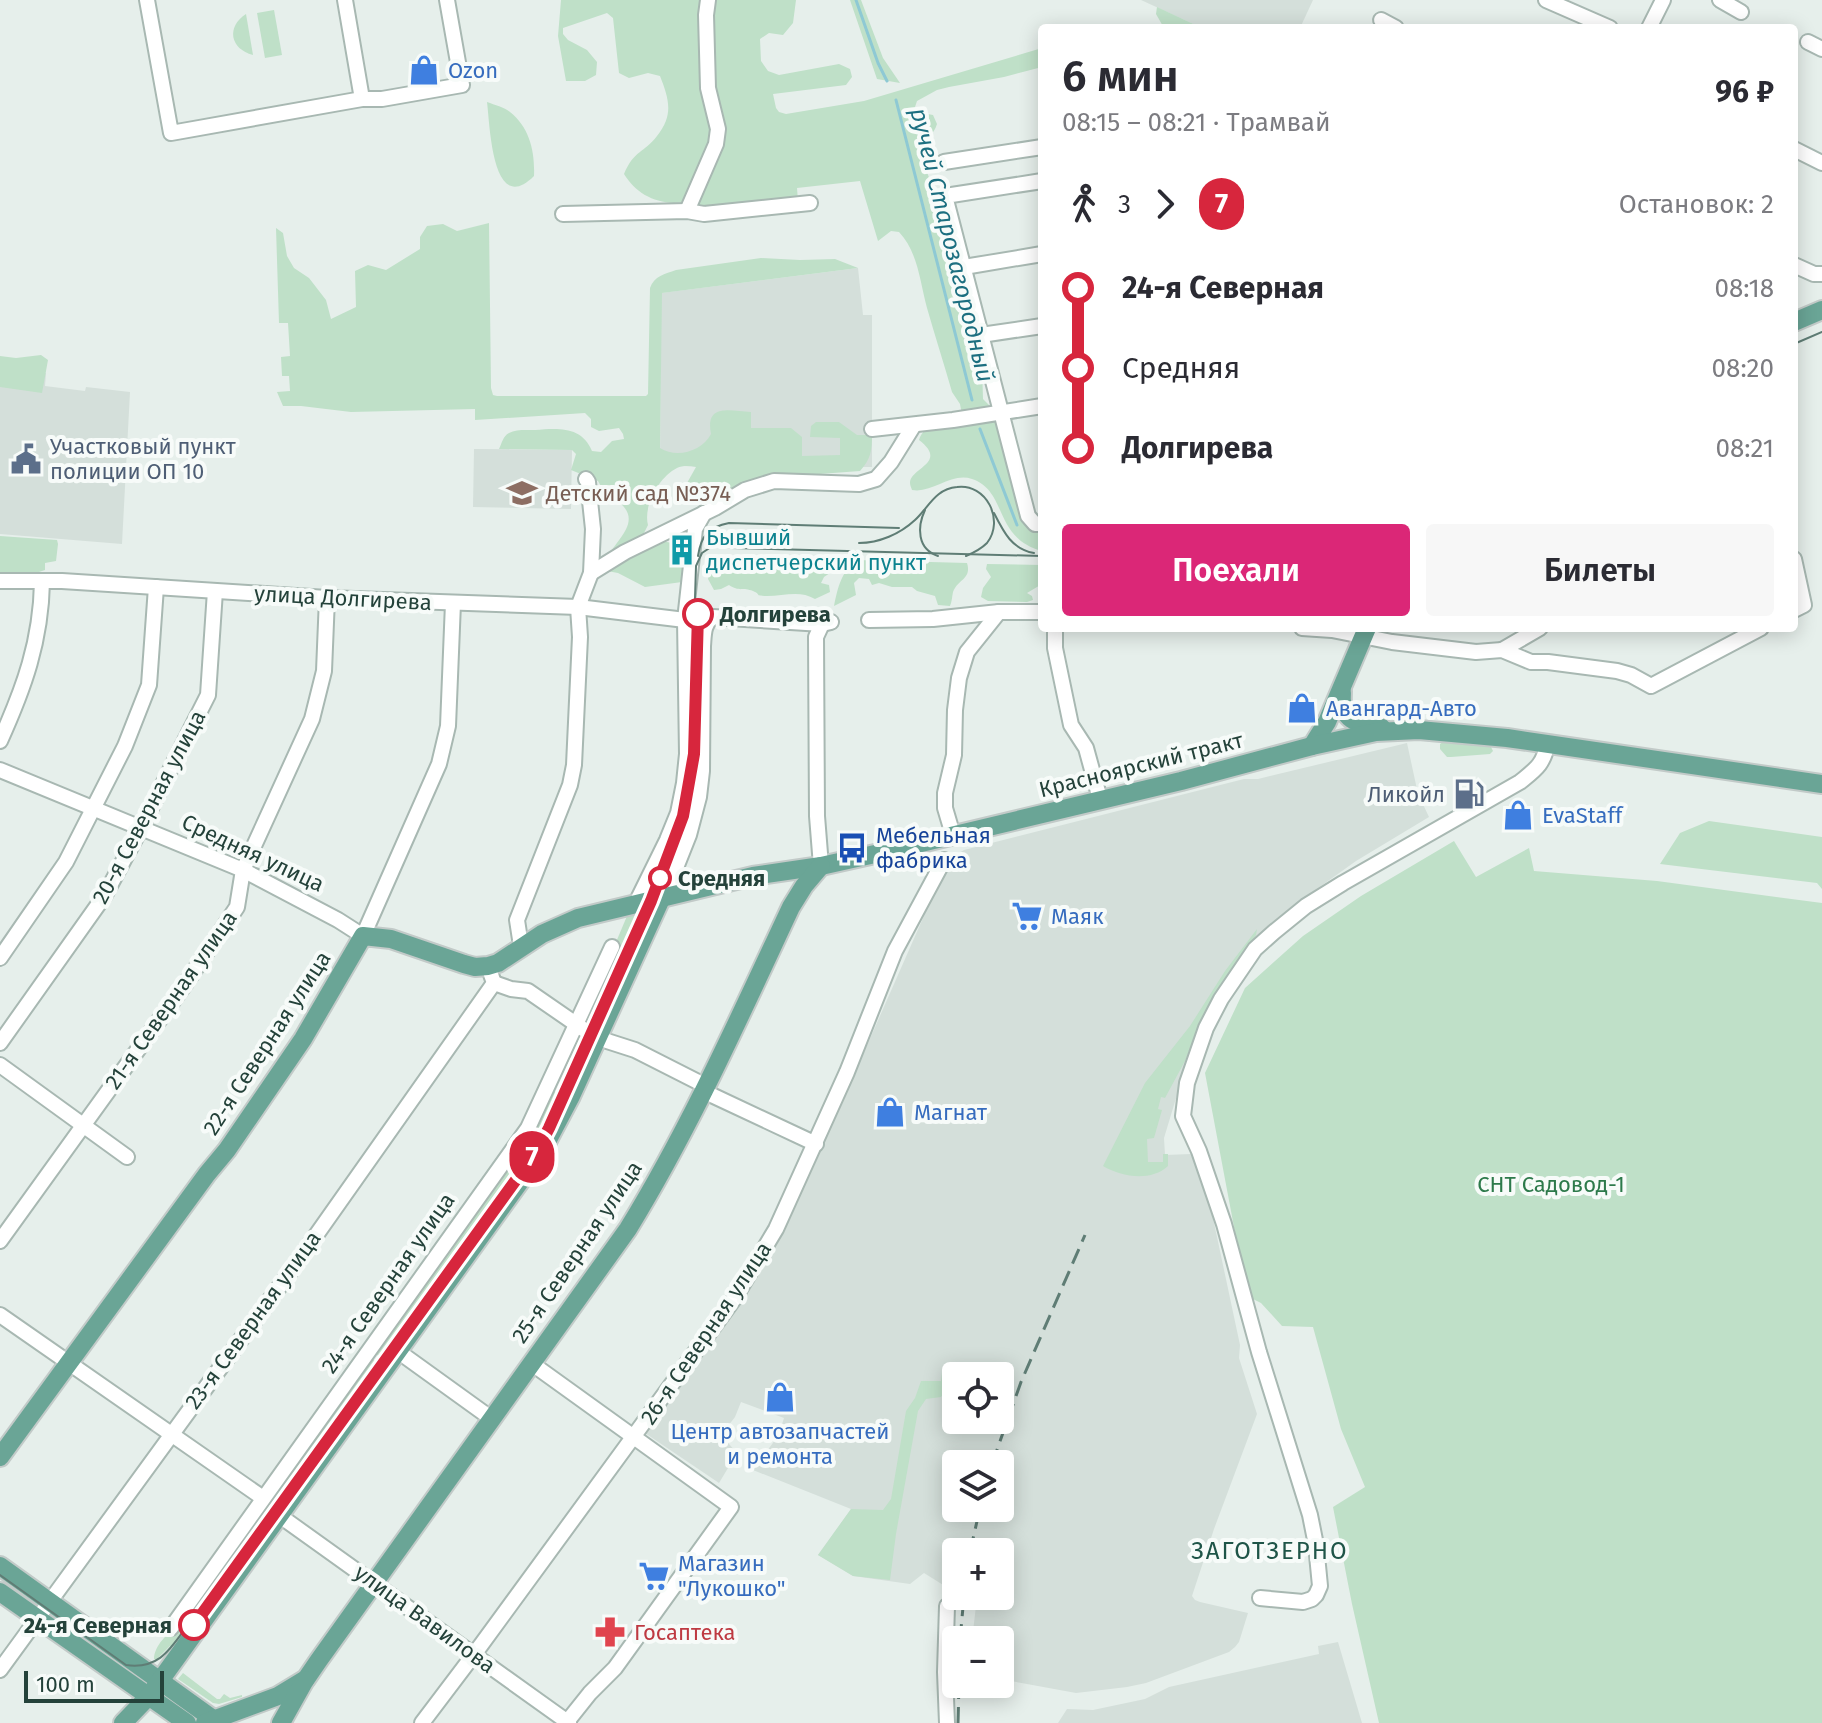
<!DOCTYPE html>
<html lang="ru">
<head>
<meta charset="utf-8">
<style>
  body { margin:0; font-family:"Fira Sans",sans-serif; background:#f7f7f7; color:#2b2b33; height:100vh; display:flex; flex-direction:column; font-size:30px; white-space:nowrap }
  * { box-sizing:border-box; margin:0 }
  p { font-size:26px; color:#7c7c81 }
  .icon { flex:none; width:44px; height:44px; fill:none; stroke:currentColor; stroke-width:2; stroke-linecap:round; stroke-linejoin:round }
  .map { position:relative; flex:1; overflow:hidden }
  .details { position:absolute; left:1038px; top:24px; width:760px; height:608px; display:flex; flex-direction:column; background:#fff; border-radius:8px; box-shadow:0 4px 20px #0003 }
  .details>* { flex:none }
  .badge { padding:0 16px; border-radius:26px; font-size:28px; line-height:52px }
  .fabs { position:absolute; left:942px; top:1362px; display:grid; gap:16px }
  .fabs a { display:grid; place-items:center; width:72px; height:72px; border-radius:8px; background:#fff; box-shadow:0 4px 20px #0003; font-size:40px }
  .scale { position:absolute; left:24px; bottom:20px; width:140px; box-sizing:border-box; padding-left:8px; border:4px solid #24423a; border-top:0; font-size:22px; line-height:28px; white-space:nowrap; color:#24423a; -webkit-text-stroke:6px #f7fbf9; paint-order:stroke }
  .map>.badge { position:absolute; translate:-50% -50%; box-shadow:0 0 0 4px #fff }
  .legs { display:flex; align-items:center; gap:12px; height:88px; padding:0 24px; font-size:26px }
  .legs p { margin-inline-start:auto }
  .head { display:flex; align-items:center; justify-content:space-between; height:136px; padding:0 24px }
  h1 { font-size:44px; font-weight:600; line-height:60px }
  .action { display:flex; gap:16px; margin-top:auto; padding:16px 24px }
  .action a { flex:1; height:92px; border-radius:8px; background:#db2777; color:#fff; font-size:32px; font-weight:600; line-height:92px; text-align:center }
  .action a+a { background:#f7f7f7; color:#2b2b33 }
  ul { padding:0 24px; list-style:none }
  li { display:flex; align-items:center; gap:28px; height:80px; font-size:30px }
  li i { display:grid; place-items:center; width:12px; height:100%; margin:0 10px; background:currentColor }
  li i::after { content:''; width:20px; height:20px; margin:-10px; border:6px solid; border-radius:50%; background:#fff }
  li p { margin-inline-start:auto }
  li:first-child i { background:linear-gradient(#0000 50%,currentColor 0) }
  li:last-child i { background:linear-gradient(currentColor 50%,#0000 0) }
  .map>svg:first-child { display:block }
</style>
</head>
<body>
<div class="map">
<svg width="1822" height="1723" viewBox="0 0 1822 1723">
  <rect width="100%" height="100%" fill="#e6efeb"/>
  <!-- built -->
  <g fill="#d4dfda" fill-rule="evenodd">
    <polygon points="1141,0 1313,0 1300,28 1202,28"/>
    <polygon points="858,268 863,315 872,315 872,467 660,466 661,293"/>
    <polygon points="0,368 46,373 45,386 85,391 86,387 130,392 122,544 0,534"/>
    <polygon points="474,449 572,450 571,509 473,507"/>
    <path d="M1407,743L1418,794L1429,817L1356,861L1293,906L1258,940L1187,1062L1164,1138L1165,1155L1191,1154L1210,1204L1240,1345L1239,1358L1257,1414L1214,1529L1192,1596L1195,1600L1200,1602L1248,1613L1239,1642L1235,1647L1229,1652L1146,1683L1127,1687L1076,1693L1000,1679V1640H972L976,1606L961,1596H1000V1552H956V1593L924,1573L910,1584L853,1576L818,1555L851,1509L753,1470L778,1436L784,1418L741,1402L735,1417L721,1435L737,1453L719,1483L645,1433L764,1264L810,1175L949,859L964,850L1244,779H1258ZM956,1376H1000V1420H956ZM956,1464H1000V1508H956Z"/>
    <polygon points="1338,1642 1362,1723 1058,1723 1067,1709 1093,1710 1145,1699 1169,1687 1319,1654 1318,1646"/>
  </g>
  <!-- green -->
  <g fill="#bfe0c8">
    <path d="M561,0H796L793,23L783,35L769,33L760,39L761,61L768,71L779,75L839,64L850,69L852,77L846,85L773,94L776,108L779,112L786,114L864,101L1042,48V67L1004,77L949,87L937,90L917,101L915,107L917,112L933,115L937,124C934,135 925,138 923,146C920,160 933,190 942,201L982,366L983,399L992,408L1026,515L1042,526V551C993,538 1008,491 972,479C951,472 932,494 912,490C911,487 910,485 910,483C910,468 949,463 919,440C924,423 947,420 962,415L960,404L952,392C944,364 935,336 927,308C920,282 918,252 899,232L891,231L878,241L860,181L797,188L798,201L697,208L693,200C686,200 680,203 674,203C652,202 635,192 624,174C634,150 644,153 657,136C674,115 669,99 660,76L648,73L629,78L619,73L613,18L607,13L563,28V34L568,40L587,50L597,62L596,75L585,81H566L558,36Z"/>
    <polygon points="850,0 861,0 883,58 900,83 877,79"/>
    <polygon points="1157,7 1202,28 1164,28 1156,14"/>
    <polygon points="274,10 282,55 265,58 257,13"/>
    <path d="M246,14L253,55C230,49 226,27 246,14Z"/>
    <path d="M487,102C495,105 504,107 510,112C530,128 535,152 534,176C492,218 490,125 487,102Z"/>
    <path d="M489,223L491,388L493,395L497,396H646L648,394L650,288C654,276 665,274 676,270L761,258L800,260L835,259L858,268L662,293L660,448C677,459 702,451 711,434C705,403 730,411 751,412V428H791L802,437V456L840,455V438L810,437L811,426L816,422H839L857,435H872C872,450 871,459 860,471L806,475L778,473L724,495L681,504L673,499L675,492L687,483L696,467C690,466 683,465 677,468C659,477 643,506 648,525L642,537L672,543L673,560L681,562L685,568L682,582L645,587L618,573L607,571C607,567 606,562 607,559C614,541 643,523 620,503C614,498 611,496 603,496V490L598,481L571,470L576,454L572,450L499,449C502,443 503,436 509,433C516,429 527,430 535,430C558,428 582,426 592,451L601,452L612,441L624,439L623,434L619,428L599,431L591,427V419L585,413L475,420V409L351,412L301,406H283L277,392L290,391L289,376H282L281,357L290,356L288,323H279L276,228L283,233L287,256L294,268L309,278L326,300L331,319L356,307L355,271L368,265L386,270L420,249V237L427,226L443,224L457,231Z"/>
    <polygon points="41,355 48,360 42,393 0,387 0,356 16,358"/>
    <polygon points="0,536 57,540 58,544 56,561 45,563 45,570 33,574 0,573"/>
    <path d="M719,558L851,559L824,577L821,583L829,585L830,592L815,599C799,589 781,597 764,596C754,595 762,595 753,591C743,587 739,592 729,585L721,589L714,590L708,579L712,562Z"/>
    <path d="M857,560L967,563C972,579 958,579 953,592C952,597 952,601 950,606L938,605L935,596L917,591L912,587H892L879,583L872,585L869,579L859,578L854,583L856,595L834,606C838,587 841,572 857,560Z"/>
    <polygon points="987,564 1042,565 1042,584 1027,593 1032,596 1033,600 1027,602 988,601 981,597 983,588 991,577 986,569"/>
    <polygon points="1443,742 1491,747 1493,751 1490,754 1451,757 1447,757 1440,749 1440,744"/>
    <polygon points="1709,821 1822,837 1822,889 1817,883 1660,864 1680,833"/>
    <polygon points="1454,841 1476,877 1529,848 1534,871 1657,881 1822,903 1822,1723 1379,1723 1352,1604 1333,1507 1365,1487 1341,1429 1313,1327 1282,1326 1261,1303 1247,1296 1205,1073 1245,988 1303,936 1361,896"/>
    <polygon points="639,913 644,915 597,1026 592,1028 582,1023 627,916"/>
    <path d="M1257,929L1256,935L1201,1020L1185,1061L1165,1098L1161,1097L1158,1109L1162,1110L1154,1138L1147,1139L1148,1162H1163V1154H1168V1166C1151,1182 1121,1177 1103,1166L1145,1083L1190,1026L1225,971Z"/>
    <polygon points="579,1032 590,1041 569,1089 562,1086 574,1059 569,1057"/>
    <polygon points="549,1089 565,1096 548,1132 385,1361 372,1351"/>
    <path d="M370,1357L384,1368L175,1649L170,1646L156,1660L154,1659C154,1646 168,1632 179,1626L184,1629L201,1605L197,1601Z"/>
    <polygon points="942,1373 948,1373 948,1386 941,1397 926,1399 918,1411 896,1534 890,1580 853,1576 818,1555 851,1509 883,1510 891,1499 906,1411 915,1398 921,1381 941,1381"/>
    <polygon points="183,1673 217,1699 220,1699 224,1694 230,1698 242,1695 242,1697 219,1704 213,1703 178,1679"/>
  </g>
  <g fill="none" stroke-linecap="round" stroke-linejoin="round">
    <!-- stream -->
    <g stroke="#8ec9d4" stroke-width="3">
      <polyline points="856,0 878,63 887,81"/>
      <polyline points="896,100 972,400"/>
      <polyline points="980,429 1017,525"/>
    </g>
    <!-- minor casing -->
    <g stroke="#a8b8b2" stroke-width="18">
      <g id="minor">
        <polyline points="147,0 171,133 362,99 382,99 462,85 447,0"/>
        <polyline points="345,0 362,99"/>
        <polyline points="1546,0 1610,28"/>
        <polyline points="1720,0 1741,12"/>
        <polyline points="1381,20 1396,28"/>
        <polyline points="1649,28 1663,0"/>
        <polyline points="1808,42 1822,49"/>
        <polyline points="1794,149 1822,163"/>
        <polyline points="944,162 1042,147"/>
        <polyline points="1042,181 945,196 1028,516 1035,524 1042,524"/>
        <polyline points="687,211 716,144 718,129 708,88 706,15 708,0"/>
        <polyline points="563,214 687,211 704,214 810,203"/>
        <polyline points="1794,265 1814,274 1822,274"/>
        <polyline points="964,267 1042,254"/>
        <polyline points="981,335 1042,326"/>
        <polyline points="872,429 953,420 1042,406"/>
        <polyline points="1794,559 1804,605 1794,610"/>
        <polyline points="591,573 625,552 715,508 745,490 774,481 859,484 876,479 891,462 914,425"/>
        <polyline points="0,581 62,581 327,598 578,607 685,620"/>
        <polyline points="869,620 933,619 999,612 1042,612"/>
        <polyline points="1055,628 1055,648 1071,725 1086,748 1100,799"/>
        <polyline points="1302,628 1332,630 1392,642 1476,652 1502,650 1531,662 1548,662 1617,671 1631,675 1651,686 1761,628"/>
        <polyline points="1502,650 1540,628"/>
        <path d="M0,741C24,688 41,641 42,582"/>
        <polyline points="0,770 243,870 338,920 363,936 439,764 448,726 453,603"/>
        <polyline points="953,835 945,808 945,793 954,755 955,710 959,678 967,652 999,612"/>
        <polyline points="821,866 817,816 816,637 822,624"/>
        <path d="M664,898L689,835L699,797L702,771L703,646C704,635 703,624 713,617L822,624L831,622"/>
        <polyline points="635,905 667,840 678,813 684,783 687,754 685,620 695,529 704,513"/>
        <polyline points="521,946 517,920 570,785 574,765 580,637 578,607 591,573 593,529 588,482 586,479"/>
        <polyline points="0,958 66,862 125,746 149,685 156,587"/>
        <polyline points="494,983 511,989 528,991 586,1031 607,1041 635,1050 706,1086"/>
        <polyline points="0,1043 105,895 141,828 208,695 215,591"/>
        <polyline points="0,1065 127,1157"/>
        <polyline points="703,1091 816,1144"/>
        <polyline points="0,1241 186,983 237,907 243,870 312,719 324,671 327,598"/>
        <polyline points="0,1315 263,1498"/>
        <polyline points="406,1357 492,1419"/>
        <polyline points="531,1363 731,1507 615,1668 590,1693 566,1723"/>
        <polyline points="280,1516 569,1723"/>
        <path d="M1260,1598L1303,1602L1312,1599L1316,1595L1320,1586L1316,1545L1310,1515L1259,1352L1224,1224L1199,1151L1183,1116L1187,1083L1206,1028L1221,999L1255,949L1274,932L1306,906L1343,883L1520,782C1536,769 1543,765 1548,743"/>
        <polyline points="947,1606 945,1672 947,1723"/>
        <polyline points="171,1628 528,1128 612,947"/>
        <polyline points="0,1670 288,1275 494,983 488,966"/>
        <polyline points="422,1723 481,1645 734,1299 776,1229 847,1072 895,951 944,860"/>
      </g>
    </g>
    <!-- major casing -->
    <g stroke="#c2cac8" stroke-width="22">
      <g id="major">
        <polyline points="1794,322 1822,310"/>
        <path d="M1342,692C1339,720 1358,725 1382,728"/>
        <polyline points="1312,746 1327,722 1367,628"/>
        <polyline points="0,1457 207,1174 227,1150 303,1039 363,936 391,939 464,964 475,967 488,966 498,963 542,934 578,918 753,876 821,866 875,854 1181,781 1312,746 1376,732 1419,730 1507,738 1822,784"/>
        <polyline points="0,1566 213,1719 213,1723"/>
        <polyline points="0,1592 187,1723"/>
        <polyline points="123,1723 149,1696 542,1151 571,1096 661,899"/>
        <path d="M205,1723L278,1696L306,1679L319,1660L628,1229C691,1126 740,1016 791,907L804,886L821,866"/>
        <polyline points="281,1723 305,1680"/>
      </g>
    </g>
    <!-- minor -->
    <use href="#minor" stroke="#fff" stroke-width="14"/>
    <!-- major -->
    <use href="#major" stroke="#6aa596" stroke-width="18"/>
    <!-- tram -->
    <g stroke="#5f7d75" stroke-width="2">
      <polyline points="1794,344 1822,332"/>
      <path d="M925,510C917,527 917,549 938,556"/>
      <path d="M994,513C1004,533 1012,549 1034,553"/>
      <path d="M859,543C879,543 900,534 915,520C929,507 935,489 957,487C986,483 1005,520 987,543C981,549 973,553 966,556"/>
      <path d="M698,556C701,535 709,527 729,523L899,528"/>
      <path d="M0,1575L126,1665C161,1670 172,1646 190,1622L533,1147L544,1126L642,911L680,816L690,755L696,566L702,553L714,545L731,548L1042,556"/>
    </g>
    <!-- rail -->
    <g stroke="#5f7d75" stroke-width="3" stroke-dasharray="16 8" stroke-linecap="butt">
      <polyline points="992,1464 1021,1382 1085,1235"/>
      <polyline points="970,1552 980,1508"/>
      <polyline points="960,1640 964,1596"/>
      <polyline points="958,1723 959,1684"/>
    </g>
  </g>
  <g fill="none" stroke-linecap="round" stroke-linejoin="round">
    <!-- line-1 casing -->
    <g stroke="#fff" stroke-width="18">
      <polyline id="line-1" points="194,1625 526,1166 538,1149 549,1128 651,901 683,816 694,754 698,614"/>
    </g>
    <!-- line-1 -->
    <use href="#line-1" stroke="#d7263d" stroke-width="12"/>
  </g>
  <!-- icons -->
  <defs>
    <g id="shop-bare" transform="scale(2.4)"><path d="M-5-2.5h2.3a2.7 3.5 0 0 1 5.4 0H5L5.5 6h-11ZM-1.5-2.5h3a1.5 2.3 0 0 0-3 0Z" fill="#3f7fe0" stroke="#f7fbf9" stroke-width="2.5" paint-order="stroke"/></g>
    <g id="civic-bare" transform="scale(2.4)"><path d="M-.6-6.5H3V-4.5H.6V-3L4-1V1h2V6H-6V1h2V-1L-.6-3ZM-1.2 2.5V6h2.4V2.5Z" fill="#5c6f8a" stroke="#f7fbf9" stroke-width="2.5" paint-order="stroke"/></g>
    <g id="school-bare" transform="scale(2.4)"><path d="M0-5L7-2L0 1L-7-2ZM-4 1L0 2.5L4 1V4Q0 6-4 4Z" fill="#8d6e63" stroke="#f7fbf9" stroke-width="2.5" paint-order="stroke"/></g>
    <g id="building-bare" transform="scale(2.4)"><path d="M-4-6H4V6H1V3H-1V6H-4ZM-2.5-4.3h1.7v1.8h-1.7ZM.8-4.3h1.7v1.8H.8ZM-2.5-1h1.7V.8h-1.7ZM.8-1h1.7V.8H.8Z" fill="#0f9aa8" stroke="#f7fbf9" stroke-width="2.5" paint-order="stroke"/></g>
    <g id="fuel-bare" transform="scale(2.4)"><path d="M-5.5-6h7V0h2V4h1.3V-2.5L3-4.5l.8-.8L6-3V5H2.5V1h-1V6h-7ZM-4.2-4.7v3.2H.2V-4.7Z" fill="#5c6f8a" stroke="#f7fbf9" stroke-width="2.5" paint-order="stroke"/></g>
    <g id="bus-bare" transform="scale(2.4)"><path d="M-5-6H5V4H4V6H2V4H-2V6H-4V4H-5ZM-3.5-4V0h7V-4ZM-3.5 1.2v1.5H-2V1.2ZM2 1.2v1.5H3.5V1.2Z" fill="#1a4fb4" stroke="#f7fbf9" stroke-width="2.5" paint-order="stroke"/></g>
    <g id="supermarket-bare" transform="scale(2.4)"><path d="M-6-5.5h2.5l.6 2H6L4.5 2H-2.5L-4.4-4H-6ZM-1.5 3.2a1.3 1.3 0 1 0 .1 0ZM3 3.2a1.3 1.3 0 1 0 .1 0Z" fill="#3f7fe0" stroke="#f7fbf9" stroke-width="2.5" paint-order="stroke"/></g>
    <g id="pharmacy-bare" transform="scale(2.4)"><path d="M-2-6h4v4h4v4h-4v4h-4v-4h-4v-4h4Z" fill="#e0444e" stroke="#f7fbf9" stroke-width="2.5" paint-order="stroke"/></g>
  </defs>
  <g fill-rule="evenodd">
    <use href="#shop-bare" x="424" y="70"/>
    <use href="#civic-bare" x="26" y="459"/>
    <use href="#school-bare" x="522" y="493"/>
    <use href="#building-bare" x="682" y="550"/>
    <use href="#shop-bare" x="1302" y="708"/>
    <use href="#fuel-bare" x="1469" y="794"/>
    <use href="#shop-bare" x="1518" y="815"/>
    <use href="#bus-bare" x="852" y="848"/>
    <use href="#supermarket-bare" x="1027" y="916"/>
    <use href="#shop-bare" x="890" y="1112"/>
    <use href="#shop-bare" x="780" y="1397"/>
    <use href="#supermarket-bare" x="654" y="1576"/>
    <use href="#pharmacy-bare" x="610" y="1632"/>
  </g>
  <!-- markers -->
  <g fill="#fff" stroke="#d7263d" stroke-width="4">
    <circle cx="698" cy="614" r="14"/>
    <circle cx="660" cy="878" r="10"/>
    <circle cx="194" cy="1625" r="14"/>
  </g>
  <g text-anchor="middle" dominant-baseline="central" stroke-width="8" stroke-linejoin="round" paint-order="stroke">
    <!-- shop labels -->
    <g font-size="22" fill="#366cbe" stroke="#f7fbf9" text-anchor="start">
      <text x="448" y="70">Ozon</text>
      <text x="1326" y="708">Авангард-Авто</text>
      <text x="1542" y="815">EvaStaff</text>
      <text x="1051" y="916">Маяк</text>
      <text x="914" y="1112">Магнат</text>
      <text x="780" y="1431" text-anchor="middle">Центр автозапчастей<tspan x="780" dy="25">и ремонта</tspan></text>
      <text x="678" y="1563">Магазин<tspan x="678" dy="25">"Лукошко"</tspan></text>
    </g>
    <!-- service labels -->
    <g font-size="22" fill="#4e5e75" stroke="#f7fbf9" text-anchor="start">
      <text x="50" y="446">Участковый пункт<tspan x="50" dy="25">полиции ОП 10</tspan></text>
      <text x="1445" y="794" text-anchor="end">Ликойл</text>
    </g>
    <!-- education labels -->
    <g font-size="22" fill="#785e54" stroke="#f7fbf9" text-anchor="start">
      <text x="546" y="493">Детский сад №374</text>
    </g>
    <!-- culture labels -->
    <g font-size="22" fill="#0d838f" stroke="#f7fbf9" text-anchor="start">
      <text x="706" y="537">Бывший<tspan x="706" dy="25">диспетчерский пункт</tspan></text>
    </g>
    <!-- street labels -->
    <g font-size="22" fill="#24423a" stroke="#f7fbf9">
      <text transform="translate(343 598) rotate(3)">улица Долгирева</text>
      <text transform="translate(1141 765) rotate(-14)">Красноярский тракт</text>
      <text transform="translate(149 807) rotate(-62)">20-я Северная улица</text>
      <text transform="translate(253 853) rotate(25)">Средняя улица</text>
      <text transform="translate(171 1000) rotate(-55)">21-я Северная улица</text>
      <text transform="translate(267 1043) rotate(-57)">22-я Северная улица</text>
      <text transform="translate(577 1252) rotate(-56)">25-я Северная улица</text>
      <text transform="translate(388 1283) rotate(-55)">24-я Северная улица</text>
      <text transform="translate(253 1320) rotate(-54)">23-я Северная улица</text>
      <text transform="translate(706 1333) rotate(-56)">26-я Северная улица</text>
      <text transform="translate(425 1619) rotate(36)">улица Вавилова</text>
    </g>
    <!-- stop labels -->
    <g font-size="22" font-weight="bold" fill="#24423a" stroke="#f7fbf9" text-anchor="start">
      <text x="720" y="614">Долгирева</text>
      <text x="678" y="878">Средняя</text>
      <text x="172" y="1625" text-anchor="end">24-я Северная</text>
    </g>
    <!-- transit labels -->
    <g font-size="22" fill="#164399" stroke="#f7fbf9" text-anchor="start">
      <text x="876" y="835">Мебельная<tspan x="876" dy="25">фабрика</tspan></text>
    </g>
    <!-- park labels -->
    <g font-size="22" fill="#2d7a4b" stroke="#f7fbf9">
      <text x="1551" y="1184">СНТ Садовод-1</text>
    </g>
    <!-- health labels -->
    <g font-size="22" fill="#be3a42" stroke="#f7fbf9" text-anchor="start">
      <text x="634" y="1632">Госаптека</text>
    </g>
    <!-- water labels -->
    <g font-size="24" font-style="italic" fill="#1c6f80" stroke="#f7fbf9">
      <text transform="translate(952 245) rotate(76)">ручей Старозагородный</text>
    </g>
    <!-- neighbourhood labels -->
    <g font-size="24" letter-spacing="2" fill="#1f5548" stroke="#f7fbf9">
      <text x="1270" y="1551">ЗАГОТЗЕРНО</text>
    </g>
  </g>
</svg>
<div class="fabs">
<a><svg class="icon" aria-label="locate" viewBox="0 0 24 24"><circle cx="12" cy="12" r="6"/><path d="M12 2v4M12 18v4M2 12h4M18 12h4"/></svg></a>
<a><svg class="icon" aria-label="layers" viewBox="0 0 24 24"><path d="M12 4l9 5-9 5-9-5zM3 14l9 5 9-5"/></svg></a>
<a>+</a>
<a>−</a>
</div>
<div class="scale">100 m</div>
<b class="badge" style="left:532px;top:1157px;background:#d7263d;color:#fff">7</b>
<section class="details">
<div class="head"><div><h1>6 мин</h1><p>08:15 – 08:21 · Трамвай</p></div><b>96 ₽</b></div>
<div class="legs"><svg class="icon" aria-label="walk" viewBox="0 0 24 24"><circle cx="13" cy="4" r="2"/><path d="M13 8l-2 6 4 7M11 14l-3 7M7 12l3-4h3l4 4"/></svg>3<svg class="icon" aria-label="forward" viewBox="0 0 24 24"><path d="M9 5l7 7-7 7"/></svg><b class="badge" style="background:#d7263d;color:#fff">7</b><p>Остановок: 2</p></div>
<ul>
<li><i style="color:#d7263d"></i><b>24-я Северная</b><p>08:18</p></li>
<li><i style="color:#d7263d"></i><span>Средняя</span><p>08:20</p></li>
<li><i style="color:#d7263d"></i><b>Долгирева</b><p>08:21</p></li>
</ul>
<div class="action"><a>Поехали</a><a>Билеты</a></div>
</section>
</div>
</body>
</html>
